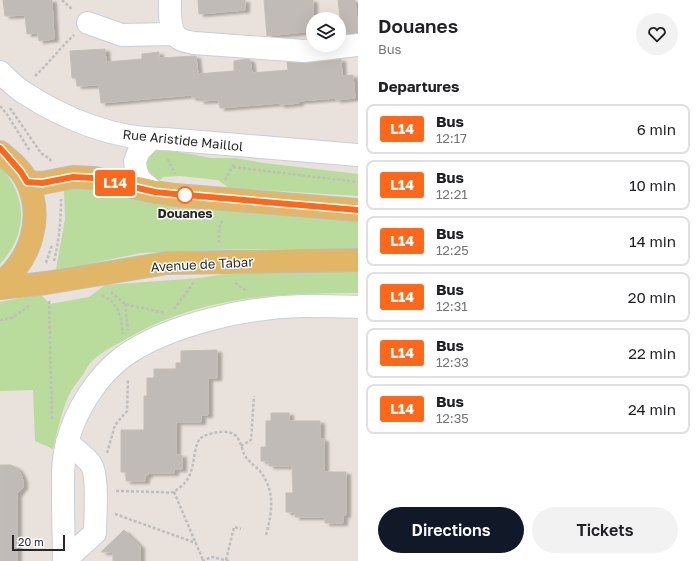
<!DOCTYPE html>
<html lang="en">
<head>
<meta charset="utf-8">
<style>
  body { margin:0; font-family:"Golos Text",sans-serif; background:#f2f2f2; color:#202124; height:100vh; display:flex; flex-direction:column; font-size:15px; white-space:nowrap }
  * { box-sizing:border-box; margin:0 }
  p { font-size:13px; color:#757577 }
  .icon { flex:none; width:22px; height:22px; fill:none; stroke:currentColor; stroke-width:2; stroke-linecap:round; stroke-linejoin:round }
  .map { position:relative; flex:1; overflow:hidden }
  .sheet { display:flex; flex-direction:column; background:#fff; width:340px }
  .sheet>* { flex:none }
  .badge { padding:0 8px; border-radius:3px; font-size:14px; line-height:26px }
  .buttons { position:absolute; left:306px; top:12px; display:grid; gap:8px }
  .buttons a { display:grid; place-items:center; width:40px; height:40px; border-radius:50%; background:#fff; box-shadow:0 4px 16px #0002; font-size:20px }
  .scale { position:absolute; left:12px; bottom:10px; width:53px; box-sizing:border-box; padding-left:4px; border:2px solid #282828; border-top:0; font-size:11px; line-height:14px; white-space:nowrap; color:#282828; -webkit-text-stroke:3px #fff; paint-order:stroke }
  .map>.badge { position:absolute; translate:-50% -50%; box-shadow:0 0 0 2px #fff }
  h2 { padding:0 20px; font-size:15px; line-height:36px }
  .round { display:grid; place-items:center; flex:none; width:42px; height:42px; border-radius:21px; background:#f2f2f2 }
  .overview { display:flex; align-items:center; justify-content:space-between; height:68px; padding:0 20px }
  h1 { font-size:19px; font-weight:600; line-height:30px }
  .button { display:flex; gap:8px; margin-top:auto; padding:8px 20px }
  .button a { flex:1; height:46px; border-radius:24px; background:#111827; color:#fff; font-size:16px; font-weight:600; line-height:46px; text-align:center }
  .button a+a { background:#f2f2f2; color:#202124 }
  ul { padding:0; list-style:none }
  li { display:flex; align-items:center; gap:12px; height:50px; margin:0 8px 6px; padding:0 12px; border:2px solid #e0e0e0; border-radius:8px }
  li div { flex:1 }
  li b { display:block; font-size:15px }
  li em { font-style:normal }
  li .badge { min-width:44px; font-weight:700; text-align:center }
  main { display:flex; flex:1; min-height:0 }
  .map>svg:first-child { display:block }
</style>
</head>
<body>
<main>
<div class="map">
<svg width="358" height="561" viewBox="0 0 358 561">
  <defs>
    <filter id="shadow"><feDropShadow dx="4.5" dy="2.5" stdDeviation="1" flood-color="#0004"/></filter>
  </defs>
  <rect width="100%" height="100%" fill="#e9e1db"/>
  <!-- green -->
  <g fill="#b9db9c">
    <polygon points="159,148 211,158 235,158 264,163 358,174 358,196 229,188 218,180 180,176 163,177 157,183 143,170 150,151"/>
    <path d="M0,166C28,197 28,234 0,264Z"/>
    <polygon points="79,185 358,216 358,249 242,249 141,253 83,265 56,269 65,219 64,189"/>
    <path d="M358,271V293C276,293 201,296 128,338C116,345 102,351 92,361C89,364 86,369 84,373C80,379 75,385 71,391C63,405 57,432 53,449L35,441L33,390L0,391V302L40,294L50,304L89,297L105,285L199,278L238,272Z"/>
  </g>
  <!-- building -->
  <g fill="#c1bbb7" stroke="#c4bdb5" filter="url(#shadow)">
    <polygon points="3,0 52,0 54,39 39,41 38,33 27,34 25,15 5,16"/>
    <polygon points="198,0 245,0 245,10 199,14"/>
    <polygon points="264,0 313,0 313,31 267,36"/>
    <polygon points="338,0 355,0 358,32 342,33"/>
    <polygon points="105,49 106,62 142,59 142,54 159,52 159,58 196,56 198,74 234,71 234,61 247,59 250,60 252,73 288,70 287,62 305,63 341,59 342,76 353,75 355,98 336,100 336,98 299,101 299,103 280,105 280,103 220,108 219,100 200,101 199,97 192,98 191,95 101,103 99,85 77,86 76,78 72,78 70,51"/>
    <polygon points="217,350 217,378 208,378 208,415 201,415 201,422 176,422 176,455 182,455 182,469 174,469 174,473 148,473 148,475 145,475 145,481 126,481 126,472 121,472 121,430 144,430 144,396 147,396 147,378 154,378 154,369 176,369 176,363 181,363 181,351"/>
    <polygon points="271,413 289,413 289,421 320,421 320,439 324,439 324,472 346,472 346,515 343,515 343,523 325,523 325,517 295,517 295,512 286,512 286,493 293,493 292,466 269,466 269,461 261,461 261,447 266,447 266,421 271,421"/>
    <polygon points="0,465 11,465 17,468 21,474 23,480 23,487 17,494 17,561 0,561"/>
    <polygon points="124,530 140,546 140,561 113,561 113,552 101,552"/>
  </g>
  <g fill="none" stroke-linecap="round" stroke-linejoin="round">
    <!-- minor casing -->
    <g stroke="#c9ced8" stroke-width="24">
      <g id="minor">
        <path d="M170,0C170,12 168,35 182,40C186,42 190,42 194,43L304,51L358,45"/>
        <polyline points="88,23 122,35 174,34"/>
        <path d="M0,72C7,79 15,87 23,92C64,119 116,140 165,139L358,155"/>
        <polyline points="151,139 139,151 135,161 136,171 140,180 155,192"/>
        <path d="M64,561C64,541 63,521 63,500C63,481 62,462 67,443C75,411 97,376 124,356C170,324 248,307 303,306C322,306 340,306 358,307"/>
        <path d="M64,561L95,533C95,519 99,473 90,463C84,455 74,449 67,442"/>
      </g>
    </g>
    <!-- major casing -->
    <g stroke="#bebebe" stroke-width="24">
      <g id="major">
        <path d="M0,152C10,160 21,169 27,181C44,218 31,260 0,283"/>
        <polyline points="27,182 42,183 73,177 94,178 155,192 175,195 358,210"/>
        <polyline points="0,288 46,283 167,263 358,260"/>
      </g>
    </g>
    <!-- path -->
    <g stroke="#bebebe" stroke-width="2.5" stroke-dasharray="3 2" stroke-linecap="butt">
      <polyline points="62,0 73,10"/>
      <path d="M35,76C49,63 60,48 74,35"/>
      <polyline points="0,106 6,113 30,151"/>
      <polyline points="10,108 41,153 50,159 51,162"/>
      <polyline points="168,159 175,174"/>
      <polyline points="233,167 358,182"/>
      <polyline points="225,180 234,164"/>
      <polyline points="219,243 219,228 223,219"/>
      <path d="M54,261C59,240 61,221 61,199"/>
      <polyline points="46,263 52,245"/>
      <polyline points="235,283 247,291"/>
      <polyline points="111,292 125,304 165,313"/>
      <path d="M102,295C119,304 121,316 123,334"/>
      <polyline points="49,301 52,420"/>
      <polyline points="125,304 128,330"/>
      <polyline points="174,309 194,282"/>
      <polyline points="0,320 11,318 29,306"/>
      <polyline points="241,446 251,440 254,396"/>
      <polyline points="107,453 115,425 127,411 128,379"/>
      <path d="M116,491C130,491 144,492 158,492C163,492 169,493 174,492C176,491 177,489 179,488C200,474 189,443 204,436C213,432 229,429 236,436C241,441 242,450 245,456C249,462 255,466 260,471C276,492 272,512 266,535"/>
      <polyline points="174,492 203,560"/>
      <polyline points="115,514 196,543"/>
      <polyline points="226,560 234,527 241,529"/>
      <polyline points="202,561 212,557 229,561"/>
    </g>
    <!-- minor -->
    <use href="#minor" stroke="#fff" stroke-width="22"/>
    <!-- major -->
    <use href="#major" stroke="#e2b667" stroke-width="22"/>
  </g>
  <g fill="none" stroke-linecap="round" stroke-linejoin="round">
    <!-- line casing -->
    <g stroke="#fff" stroke-width="9">
      <polyline id="line" points="0,148 21,172 27,182 42,183 73,177 94,178 155,192 175,194 358,210"/>
    </g>
    <!-- line -->
    <use href="#line" stroke="#ff671b" stroke-width="6"/>
  </g>
  <!-- markers -->
  <circle fill="#fff" stroke="#ff671b" stroke-width="2" cx="185" cy="195" r="8"/>
  <g text-anchor="middle" dominant-baseline="central" stroke-width="3" stroke-linejoin="round" paint-order="stroke">
    <!-- street labels -->
    <g font-size="13" fill="#282828" stroke="#fff">
      <text transform="translate(183 140) rotate(6)">Rue Aristide Maillol</text>
      <text transform="translate(202 264) rotate(-3)">Avenue de Tabar</text>
    </g>
    <!-- stop labels -->
    <g font-size="13" font-weight="bold" fill="#282828" stroke="#fff">
      <text x="185" y="213">Douanes</text>
    </g>
  </g>
</svg>
<div class="buttons">
<a><svg class="icon" aria-label="layers" viewBox="0 0 24 24"><path d="M12 4l9 5-9 5-9-5zM3 14l9 5 9-5"/></svg></a>
</div>
<div class="scale">20 m</div>
<b class="badge" style="left:115px;top:183px;background:#ff671b;color:#fff">L14</b>
</div>
<section class="sheet">
<div class="overview"><div><h1>Douanes</h1><p>Bus</p></div><a class="round"><svg class="icon" aria-label="heart" viewBox="0 0 24 24"><path d="M12 20l-8-8c-3-5 5-10 8-4 3-6 11-1 8 4z"/></svg></a></div>
<h2>Departures</h2>
<ul>
<li><span class="badge" style="background:#ff671b;color:#fff">L14</span><div><b>Bus</b><p>12:17</p></div><em>6 min</em></li>
<li><span class="badge" style="background:#ff671b;color:#fff">L14</span><div><b>Bus</b><p>12:21</p></div><em>10 min</em></li>
<li><span class="badge" style="background:#ff671b;color:#fff">L14</span><div><b>Bus</b><p>12:25</p></div><em>14 min</em></li>
<li><span class="badge" style="background:#ff671b;color:#fff">L14</span><div><b>Bus</b><p>12:31</p></div><em>20 min</em></li>
<li><span class="badge" style="background:#ff671b;color:#fff">L14</span><div><b>Bus</b><p>12:33</p></div><em>22 min</em></li>
<li><span class="badge" style="background:#ff671b;color:#fff">L14</span><div><b>Bus</b><p>12:35</p></div><em>24 min</em></li>
</ul>
<div class="button"><a>Directions</a><a>Tickets</a></div>
</section>
</main>
</body>
</html>
